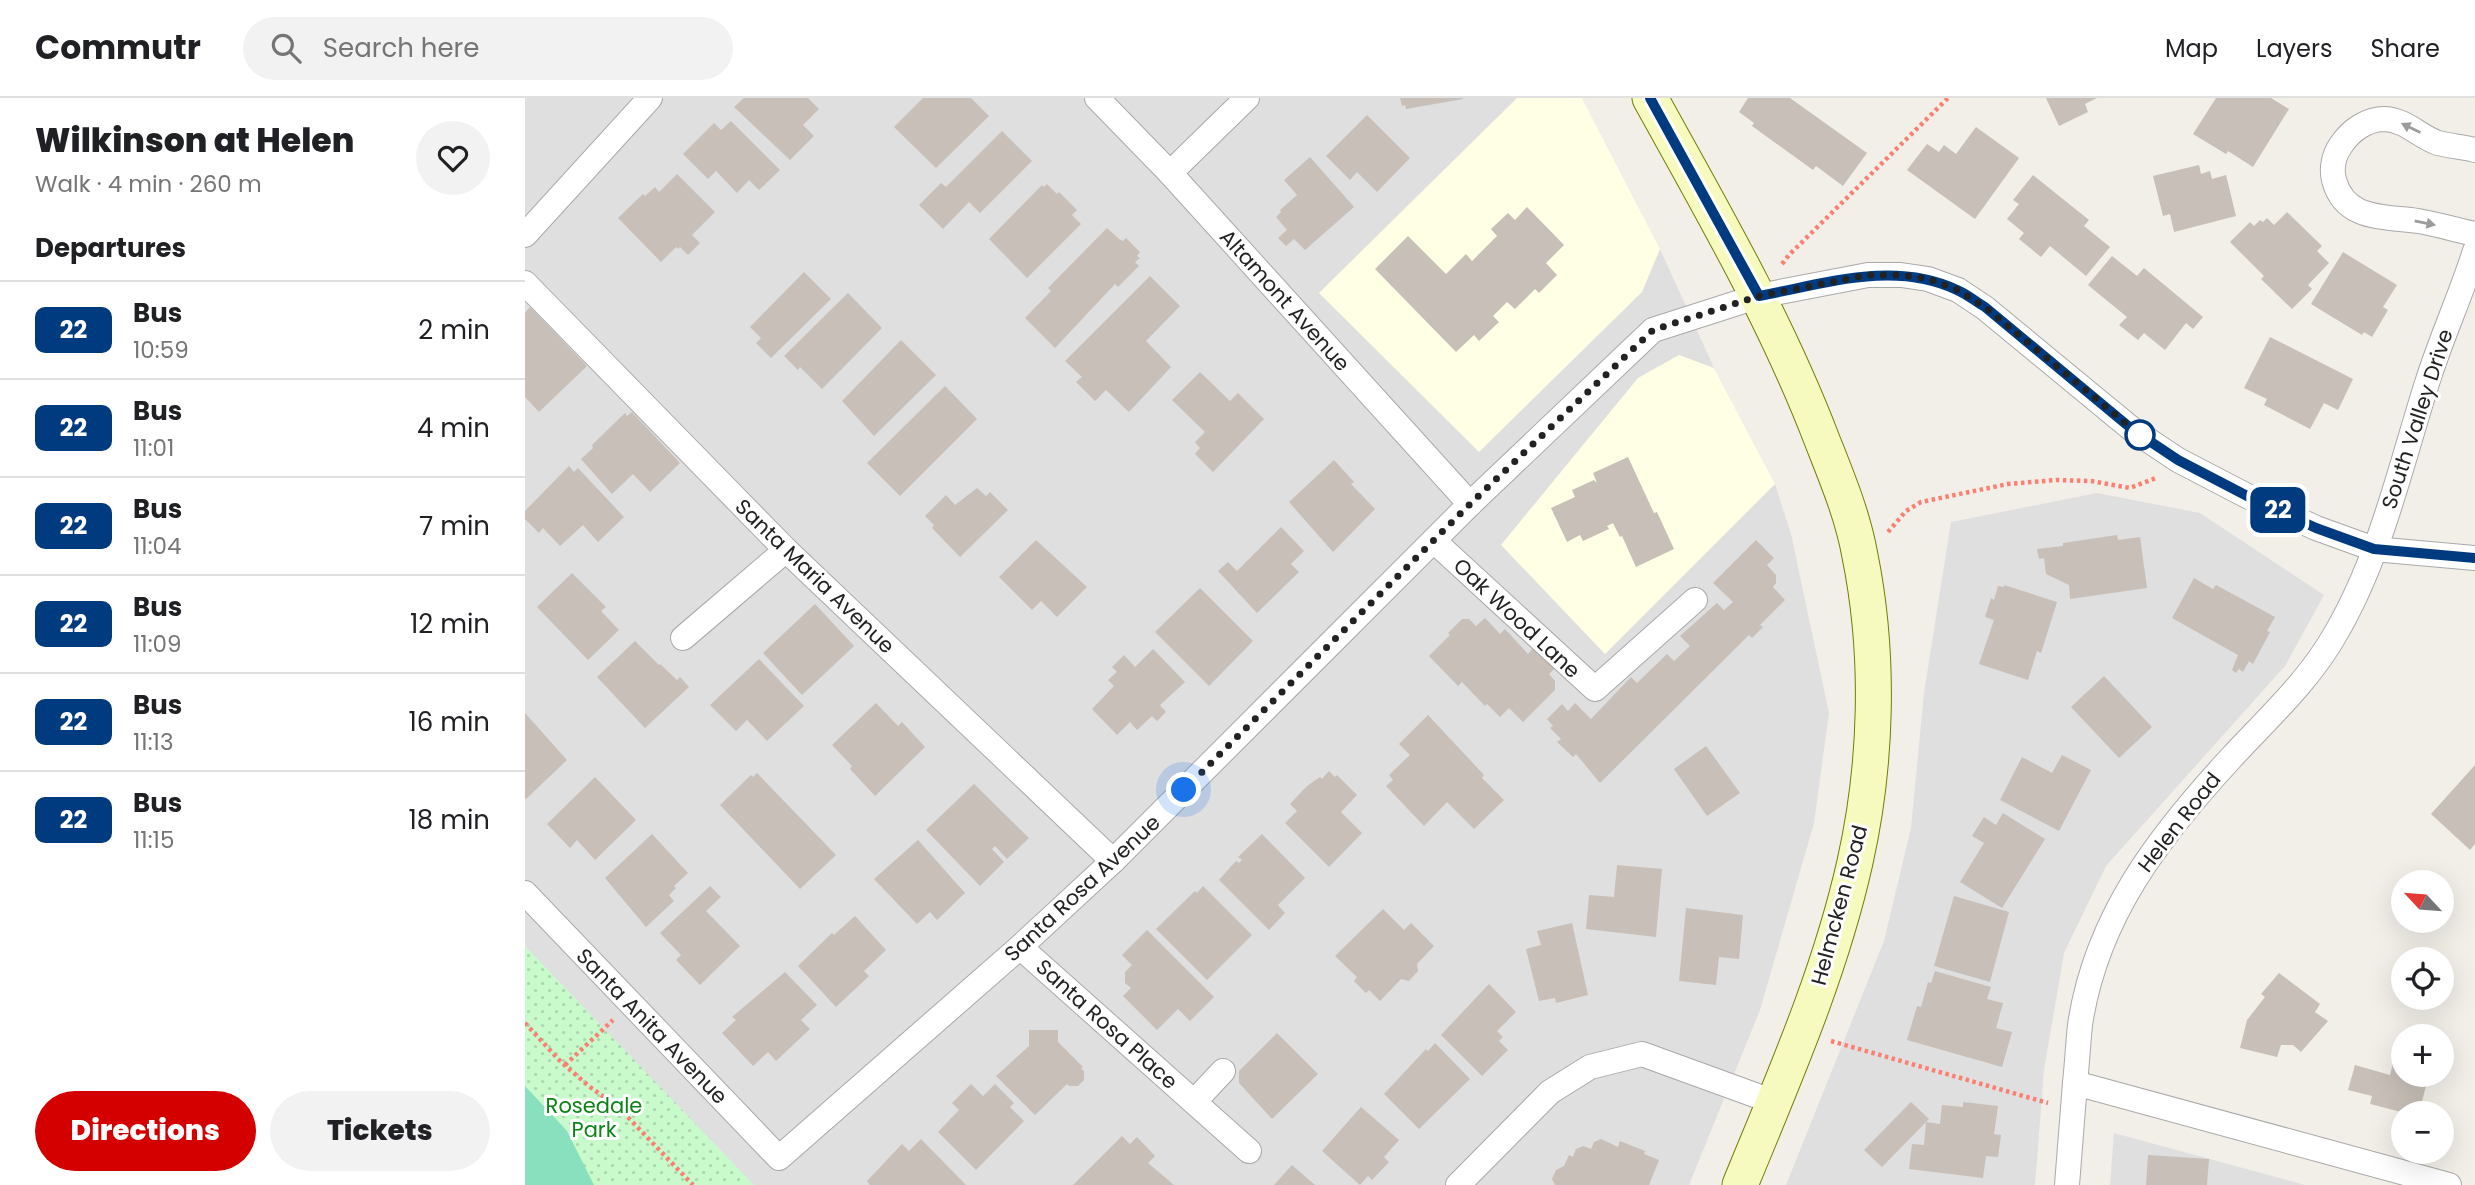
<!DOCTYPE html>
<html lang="en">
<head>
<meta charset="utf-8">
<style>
  body { margin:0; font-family:Poppins,sans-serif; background:#f2f2f2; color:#202124; height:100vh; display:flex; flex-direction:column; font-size:26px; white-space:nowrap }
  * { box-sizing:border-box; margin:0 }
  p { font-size:23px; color:#757577 }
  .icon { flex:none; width:38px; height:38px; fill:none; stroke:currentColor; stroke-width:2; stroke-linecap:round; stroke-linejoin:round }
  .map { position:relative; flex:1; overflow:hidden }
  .side { display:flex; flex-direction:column; background:#fff; width:525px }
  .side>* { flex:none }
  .badge { padding:0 14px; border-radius:10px; font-size:24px; line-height:46px }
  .needle { width:46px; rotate:296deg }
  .fabs { position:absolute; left:1866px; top:772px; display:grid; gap:14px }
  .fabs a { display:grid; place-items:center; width:63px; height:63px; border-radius:50%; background:#fff; box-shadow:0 7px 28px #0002; font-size:35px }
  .you { position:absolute; width:35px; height:35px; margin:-18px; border:5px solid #fff; border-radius:50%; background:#1a73e8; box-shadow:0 0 0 10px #1a73e833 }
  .map>.badge { position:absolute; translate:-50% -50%; box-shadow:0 0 0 4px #fff }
  h2 { padding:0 35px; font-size:26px; line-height:63px }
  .round { display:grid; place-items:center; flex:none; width:74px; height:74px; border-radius:37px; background:#f2f2f2 }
  .overview { display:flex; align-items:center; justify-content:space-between; height:119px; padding:0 35px }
  h1 { font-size:33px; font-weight:800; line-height:52px }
  .button { display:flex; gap:14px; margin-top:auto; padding:14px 35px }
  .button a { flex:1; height:80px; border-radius:42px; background:#d40000; color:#fff; font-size:28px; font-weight:800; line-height:80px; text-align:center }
  .button a+a { background:#f2f2f2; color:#202124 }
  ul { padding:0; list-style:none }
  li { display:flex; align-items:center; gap:21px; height:98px; padding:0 35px; border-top:2px solid #e0e0e0 }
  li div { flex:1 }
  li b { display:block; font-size:26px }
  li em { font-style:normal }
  li .badge { min-width:77px; font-weight:700; text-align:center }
  header { display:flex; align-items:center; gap:42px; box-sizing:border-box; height:98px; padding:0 35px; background:#fff; border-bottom:2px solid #e0e0e0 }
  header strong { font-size:33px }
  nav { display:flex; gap:38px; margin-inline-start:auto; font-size:24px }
  .search { width:490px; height:63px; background:#f2f2f2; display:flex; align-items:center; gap:18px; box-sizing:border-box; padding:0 24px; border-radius:38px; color:#757577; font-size:26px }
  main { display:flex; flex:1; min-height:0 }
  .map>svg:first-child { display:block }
</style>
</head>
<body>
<header>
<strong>Commutr</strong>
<div class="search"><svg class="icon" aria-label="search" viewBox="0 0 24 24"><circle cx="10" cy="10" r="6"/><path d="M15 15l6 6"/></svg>Search here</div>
<nav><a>Map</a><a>Layers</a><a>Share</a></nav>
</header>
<main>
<section class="side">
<div class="overview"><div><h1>Wilkinson at Helen</h1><p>Walk · 4 min · 260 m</p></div><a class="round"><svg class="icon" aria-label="heart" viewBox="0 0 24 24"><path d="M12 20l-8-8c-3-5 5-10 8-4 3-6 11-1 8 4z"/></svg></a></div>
<h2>Departures</h2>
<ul>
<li><span class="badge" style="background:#003b80;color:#fff">22</span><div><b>Bus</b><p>10:59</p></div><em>2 min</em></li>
<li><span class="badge" style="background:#003b80;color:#fff">22</span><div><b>Bus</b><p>11:01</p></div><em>4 min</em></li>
<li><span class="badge" style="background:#003b80;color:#fff">22</span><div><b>Bus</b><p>11:04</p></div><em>7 min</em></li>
<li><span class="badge" style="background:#003b80;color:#fff">22</span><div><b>Bus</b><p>11:09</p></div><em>12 min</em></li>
<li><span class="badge" style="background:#003b80;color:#fff">22</span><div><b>Bus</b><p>11:13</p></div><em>16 min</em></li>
<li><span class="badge" style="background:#003b80;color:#fff">22</span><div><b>Bus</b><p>11:15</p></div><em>18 min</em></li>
</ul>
<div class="button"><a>Directions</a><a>Tickets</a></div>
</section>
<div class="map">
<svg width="1950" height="1087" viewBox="0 0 1950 1087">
  <defs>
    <pattern id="park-dots" width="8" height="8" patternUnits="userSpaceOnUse" patternTransform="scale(1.75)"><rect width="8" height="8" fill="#c8facc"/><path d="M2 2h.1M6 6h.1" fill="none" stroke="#acd6af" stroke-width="1.8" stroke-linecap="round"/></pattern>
  </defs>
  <rect width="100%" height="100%" fill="#f2efe9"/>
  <!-- residential -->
  <g fill="#e0dfdf">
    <polygon points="0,0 1057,0 1135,151 1189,270 1250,386 1266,436 1304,615 1289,725 1235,912 1164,1087 0,1087"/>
    <polygon points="1572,395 1675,415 1799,497 1760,568 1581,768 1539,855 1519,972 1510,1087 1261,1087 1359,843 1386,730 1399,595 1426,424"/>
    <polygon points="1589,1035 1780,1087 1585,1087"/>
  </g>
  <!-- education -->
  <g fill="#ffffe5">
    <polygon points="992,0 1057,0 1135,151 1117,194 954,354 794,195"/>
    <polygon points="1154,257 1189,270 1250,386 1080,556 976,447 1113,280"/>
  </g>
  <!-- park -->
  <polygon fill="url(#park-dots)" points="0,848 229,1087 0,1087"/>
  <!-- pitch -->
  <polygon fill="#88e0be" points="0,988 42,1033 69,1087 0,1087"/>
  <!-- building -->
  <g fill="#c7bfb8">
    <polygon points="219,0 283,0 294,11 278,27 289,38 265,62 209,9"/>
    <polygon points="398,0 446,0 464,18 411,70 369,29"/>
    <polygon points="875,0 938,0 938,1 881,11 880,7 877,8"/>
    <polygon points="1223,0 1265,0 1342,55 1318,88 1291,68 1288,72 1227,28 1229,25 1214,14"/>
    <polygon points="1521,0 1572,0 1560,6 1563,14 1534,28"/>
    <polygon points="1691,0 1746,0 1764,11 1728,69 1703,53 1701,56 1668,36"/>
    <polygon points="842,17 885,60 852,94 832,74 825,82 801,58"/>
    <polygon points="206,23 255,72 234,92 224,82 212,95 191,73 183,81 158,56 189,25 196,32"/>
    <polygon points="1451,29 1494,60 1450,121 1382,72 1402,46 1414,54 1419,47 1431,56"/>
    <polygon points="477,33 507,63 455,115 444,104 418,131 394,107 416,85 421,89"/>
    <polygon points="785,59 829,109 780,152 769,141 761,148 753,140 762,132 751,119 756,114 755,112 772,97 759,82"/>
    <polygon points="1674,67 1676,76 1685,73 1687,81 1701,77 1711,118 1649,134 1645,116 1638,118 1628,78"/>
    <polygon points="152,76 190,114 167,137 175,145 163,157 155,149 153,151 151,149 136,164 93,120 118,96 120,98 130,89 134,94"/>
    <polygon points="1508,77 1564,122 1559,128 1585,149 1561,178 1525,148 1516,159 1494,141 1499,135 1482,121 1494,106 1488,102"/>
    <polygon points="522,86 532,96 534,94 552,112 547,117 556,126 502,180 464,141 517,87 519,89"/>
    <polygon points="1002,109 1039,147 1021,165 1032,177 1014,195 1010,191 990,211 982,204 968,218 974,224 954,243 949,237 931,254 850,171 883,138 921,176 941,156 947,163 972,138 966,131 983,115 990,122"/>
    <polygon points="1762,114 1797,148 1792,153 1804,165 1783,187 1787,191 1767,211 1736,181 1739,178 1705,144 1725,124 1729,128 1735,122 1738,124 1742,120 1749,127"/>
    <polygon points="582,130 594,141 598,143 601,140 615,154 612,158 615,160 610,164 614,168 593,189 590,186 530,250 500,220 526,193 523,190"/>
    <polygon points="1818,154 1872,187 1858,209 1863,212 1847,239 1839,234 1837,237 1786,206"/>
    <polygon points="1587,158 1612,178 1619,170 1678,219 1668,231 1661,225 1640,252 1619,235 1613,242 1594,227 1602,219 1563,187"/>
    <polygon points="279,174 306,201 246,260 231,245 236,240 225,229"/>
    <polygon points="625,178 655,208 621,243 646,269 604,314 581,292 570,303 551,284 557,279 540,263"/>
    <polygon points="323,195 357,230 297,291 275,269 273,272 259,258"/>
    <polygon points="5,209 62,268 14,314 0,299 0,215"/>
    <polygon points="1745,239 1828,281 1813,312 1799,305 1785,331 1739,307 1742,301 1719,290"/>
    <polygon points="376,242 411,277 349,338 317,303"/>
    <polygon points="675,274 705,303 713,295 739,321 688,374 670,356 675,350 670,344 680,334 647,302"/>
    <polygon points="420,288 452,321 375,398 342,365"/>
    <polygon points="107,314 155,365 125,394 108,376 87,396 56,361 68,350 67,347 100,315 102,318"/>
    <polygon points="1103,359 1129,415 1132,414 1149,451 1111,469 1097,438 1095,439 1088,425 1082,428 1084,431 1058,443 1055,437 1042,444 1026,410 1050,399 1047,392 1069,382 1072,385 1068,375"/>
    <polygon points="809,362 829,384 826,386 850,411 808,454 764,404"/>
    <polygon points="44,368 49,374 53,370 99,419 73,444 58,427 35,448 18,430 14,435 0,421 0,413"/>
    <polygon points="452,390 461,398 465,394 483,412 435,459 407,430 409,427 400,418 421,397 430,407"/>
    <polygon points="756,429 779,453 766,466 774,474 732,515 693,473 703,464 712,473"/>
    <polygon points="1592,437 1593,442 1615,439 1622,490 1545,501 1544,487 1521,476 1519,460 1514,461 1512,451 1538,448 1538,445"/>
    <polygon points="511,442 562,489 532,519 516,503 507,512 474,479"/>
    <polygon points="1231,442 1249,460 1242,467 1251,477 1251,485 1248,489 1260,502 1235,527 1238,529 1227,540 1224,537 1075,685 1051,656 1048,659 1032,644 1036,641 1025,630 1028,628 1022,621 1037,606 1043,613 1050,605 1066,621 1106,579 1112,585 1142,556 1149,563 1165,548 1155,538 1192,505 1199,512 1208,504 1188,485"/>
    <polygon points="47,475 81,509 76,513 94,532 63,562 12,509"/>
    <polygon points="1669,480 1688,491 1691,487 1750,519 1742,533 1745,534 1728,566 1724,563 1718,574 1714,571 1711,575 1707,572 1713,557 1647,520"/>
    <polygon points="1479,487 1532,504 1516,555 1512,553 1503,582 1454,566 1469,522 1460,519 1466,500 1469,502 1473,488 1479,489"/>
    <polygon points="675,490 728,543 684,588 630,534"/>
    <polygon points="290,506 329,548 277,597 238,555"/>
    <polygon points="960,520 975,536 980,531 1003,556 1009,549 1030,570 1024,576 1030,583 1030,592 998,624 984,610 975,619 962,606 960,608 937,584 933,588 904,558 925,537 923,535 937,521 944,521 951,528"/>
    <polygon points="110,543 134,567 135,566 152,582 155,579 164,589 120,630 72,579"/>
    <polygon points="628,551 660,584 635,607 641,614 632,623 627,618 612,632 605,624 592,637 567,611 589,588 583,582 592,574 587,569 599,557 610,569"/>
    <polygon points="234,561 279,608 242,643 222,622 211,633 185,607"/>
    <polygon points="1579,578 1627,629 1594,660 1546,609"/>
    <polygon points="351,605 373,628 377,624 400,649 350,698 325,671 327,668 307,647"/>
    <polygon points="0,615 42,662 1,701 0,700"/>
    <polygon points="903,617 959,677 957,680 979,702 949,731 922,704 899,728 861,688 868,682 864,677 885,657 874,646"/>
    <polygon points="1181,648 1215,695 1182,718 1149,671"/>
    <polygon points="1537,657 1566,672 1534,733 1475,702 1497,659 1527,675"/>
    <polygon points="1950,667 1950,746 1945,752 1906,716"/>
    <polygon points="804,673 810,679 812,677 832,697 816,714 837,735 804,769 760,725 772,713 765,706 782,688 795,679 797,681"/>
    <polygon points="232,675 311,757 275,791 195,707 226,677 228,679"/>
    <polygon points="70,679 111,722 70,762 52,742 45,750 22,726"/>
    <polygon points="449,686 504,740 482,761 470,748 467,751 479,764 455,788 401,732"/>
    <polygon points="1478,715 1520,741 1477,810 1435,784 1459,745 1447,738 1459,719 1471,727"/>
    <polygon points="127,736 163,775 149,788 151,790 144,797 149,803 121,829 80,780"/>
    <polygon points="737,736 780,780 753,807 760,815 744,832 694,782 709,765 712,763 714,765 717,762 713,759"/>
    <polygon points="393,742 440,795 412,822 405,814 392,826 349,781"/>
    <polygon points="1092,767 1137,771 1131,839 1061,831 1064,797 1089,799"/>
    <polygon points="185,788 196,799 181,813 215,848 175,887 151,862 156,857 135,835"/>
    <polygon points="678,788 727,837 682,882 631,831 670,793 672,795"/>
    <polygon points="1429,798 1484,814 1465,884 1409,868"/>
    <polygon points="1161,810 1218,817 1214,861 1194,859 1191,887 1154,883"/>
    <polygon points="858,811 879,832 886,825 909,848 892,866 893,873 884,883 876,881 855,903 844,892 841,895 829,883 832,879 810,858"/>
    <polygon points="330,818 361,852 339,873 344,878 311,909 273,868 307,835 309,837"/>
    <polygon points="1047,825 1063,897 1031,905 1030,900 1014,903 1001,851 1016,847 1012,833"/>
    <polygon points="622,832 689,899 665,923 653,911 632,932 598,898 606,890 600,885 600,874 607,867 597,857"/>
    <polygon points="1410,873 1466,889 1462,901 1478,905 1471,930 1487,934 1477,969 1382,942 1392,908 1396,909 1403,884 1406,885"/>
    <polygon points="260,874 292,907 276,922 285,931 251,963 243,954 228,968 197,935 211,922 207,919"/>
    <polygon points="1754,875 1795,906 1790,914 1803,923 1776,954 1768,947 1756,947 1752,959 1715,950 1722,922 1740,899 1736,896"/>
    <polygon points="964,886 991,914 972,933 978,939 974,943 983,952 957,978 916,937"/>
    <polygon points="504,932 533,932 533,944 558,969 556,971 559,973 559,982 553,988 544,988 542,986 510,1017 471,978 504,948"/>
    <polygon points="752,935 793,976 747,1021 714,985 714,973"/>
    <polygon points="910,945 945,981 894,1031 859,996 901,951 903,953"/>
    <polygon points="1872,949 1878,950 1878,976 1904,976 1894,1015 1880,1015 1845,1006 1847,998 1823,992 1830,967 1865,977"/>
    <polygon points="446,986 458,998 470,986 489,1005 485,1009 499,1023 451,1072 413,1034 434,1012 427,1005"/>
    <polygon points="1386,1004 1404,1021 1357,1069 1339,1052"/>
    <polygon points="1438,1004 1473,1008 1469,1036 1476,1037 1473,1059 1461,1058 1458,1080 1384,1071 1387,1046 1399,1047 1401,1024 1415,1026 1417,1007 1438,1009"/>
    <polygon points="836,1009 874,1042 859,1059 864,1064 847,1082 843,1078 835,1087 797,1053"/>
    <polygon points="597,1038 605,1046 612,1039 630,1058 623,1065 649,1087 548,1087"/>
    <polygon points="396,1041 441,1087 345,1087 342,1083 377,1046 384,1053"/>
    <polygon points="1076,1041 1093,1049 1095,1043 1120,1053 1119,1056 1134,1062 1124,1087 1030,1087 1027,1081 1031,1072 1039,1068 1044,1057 1048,1059 1051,1051 1058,1048 1066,1051 1069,1044"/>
    <polygon points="1623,1057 1684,1061 1682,1087 1621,1087"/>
    <polygon points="767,1067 790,1087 749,1087"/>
  </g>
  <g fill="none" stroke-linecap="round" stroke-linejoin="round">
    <!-- street casing -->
    <g stroke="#a9a9a9" stroke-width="26">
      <g id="street">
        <polyline points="572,0 645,75 945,406"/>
        <path d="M1950,52C1938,49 1925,48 1913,45C1895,39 1881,22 1860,21C1842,21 1826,32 1816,47C1809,57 1806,70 1809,82C1820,123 1859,118 1893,123C1912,126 1931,132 1950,136"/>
        <polyline points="645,75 722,0"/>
        <polyline points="0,137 125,0"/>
        <polyline points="0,185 261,452 588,763"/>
        <polyline points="909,443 1070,591 1170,502"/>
        <polyline points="158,540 261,452"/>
        <polyline points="0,795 254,1060 495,849 588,763 945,406 1128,232 1234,198 1343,177 1376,177 1403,181 1433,192 1460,210 1608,332 1653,362 1726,400 1791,430 1849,451 1950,460"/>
        <polyline points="495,849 724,1053"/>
        <polyline points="669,1004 698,973"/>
        <polyline points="933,1087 1025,994 1065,969 1117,956 1249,1004"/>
        <polyline points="1542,1087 1550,985"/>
        <path d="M1924,1087L1550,985C1552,966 1553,947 1555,927C1571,819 1634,738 1706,660C1743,620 1784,583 1811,535C1856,458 1876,366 1903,282C1917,238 1936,197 1950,153"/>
      </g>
    </g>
    <!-- secondary casing -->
    <g stroke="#707d05" stroke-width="37">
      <path id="secondary" d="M1125,0C1187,112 1251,222 1297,342C1312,380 1328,418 1335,458C1355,557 1352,666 1330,764C1305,876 1258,982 1215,1087"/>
    </g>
    <!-- path -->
    <g stroke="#fa8072" stroke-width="4.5" stroke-dasharray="3.5 3.5" stroke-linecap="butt">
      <polyline points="1257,166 1264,157 1423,0"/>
      <polyline points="1363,434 1381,413 1396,404 1483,386 1531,382 1566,383 1605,390 1631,380"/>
      <polyline points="0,925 36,964 65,989 93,1009 168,1087"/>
      <polyline points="1306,943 1523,1005"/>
      <polyline points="40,967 88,922"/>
    </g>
    <!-- street -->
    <use href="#street" stroke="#fff" stroke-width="24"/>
    <!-- secondary -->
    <use href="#secondary" stroke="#f7fabf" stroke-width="35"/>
  </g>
  <!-- one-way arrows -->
  <defs><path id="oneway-solid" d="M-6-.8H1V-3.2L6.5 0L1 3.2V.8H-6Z" transform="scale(1.75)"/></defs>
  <g fill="#9c9c9c">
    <use href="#oneway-solid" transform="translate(1886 30) rotate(-154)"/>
    <use href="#oneway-solid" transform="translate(1900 125) rotate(11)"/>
  </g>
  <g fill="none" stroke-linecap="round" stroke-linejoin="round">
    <!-- line casing -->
    <g stroke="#fff" stroke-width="16">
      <path id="line" d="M1125,0L1234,198C1299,186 1369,162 1432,192C1442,196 1451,204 1460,209L1608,332L1653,362L1726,400L1791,430L1849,451L1950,460"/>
    </g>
    <!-- line -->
    <use href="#line" stroke="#003b80" stroke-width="10"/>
    <!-- walk -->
    <polyline stroke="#222" stroke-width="7" stroke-dasharray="0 12.6" points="659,692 945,406 1128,232 1234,198 1343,177 1376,177 1404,181 1433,192 1460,209 1615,337"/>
  </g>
  <!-- markers -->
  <circle fill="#fff" stroke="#003b80" stroke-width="3.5" cx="1615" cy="337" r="14"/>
  <g text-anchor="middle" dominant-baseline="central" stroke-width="6" stroke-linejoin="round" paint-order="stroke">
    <!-- street labels -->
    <g font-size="21" fill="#222" stroke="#fff">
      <text transform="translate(760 202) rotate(48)">Altamont Avenue</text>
      <text transform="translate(1892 321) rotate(-72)">South Valley Drive</text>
      <text transform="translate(290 478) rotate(44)">Santa Maria Avenue</text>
      <text transform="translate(992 520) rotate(43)">Oak Wood Lane</text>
      <text transform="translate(1654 724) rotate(-52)">Helen Road</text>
      <text transform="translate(557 790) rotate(-43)">Santa Rosa Avenue</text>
      <text transform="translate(1314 807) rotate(-75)">Helmcken Road</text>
      <text transform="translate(582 926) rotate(42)">Santa Rosa Place</text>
      <text transform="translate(127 928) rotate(46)">Santa Anita Avenue</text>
    </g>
    <!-- park labels -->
    <g font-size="21" fill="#0c8416" stroke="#fff">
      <text x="69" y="1007">Rosedale<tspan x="69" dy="24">Park</tspan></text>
    </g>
  </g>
</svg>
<div class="fabs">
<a><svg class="needle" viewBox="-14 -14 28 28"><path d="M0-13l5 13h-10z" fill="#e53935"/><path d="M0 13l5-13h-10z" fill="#757577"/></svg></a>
<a><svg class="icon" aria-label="locate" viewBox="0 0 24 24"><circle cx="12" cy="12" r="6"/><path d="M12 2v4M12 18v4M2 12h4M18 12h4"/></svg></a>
<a>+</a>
<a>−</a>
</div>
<div class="you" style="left:659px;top:692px"></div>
<b class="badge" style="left:1753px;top:412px;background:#003b80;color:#fff">22</b>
</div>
</main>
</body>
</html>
